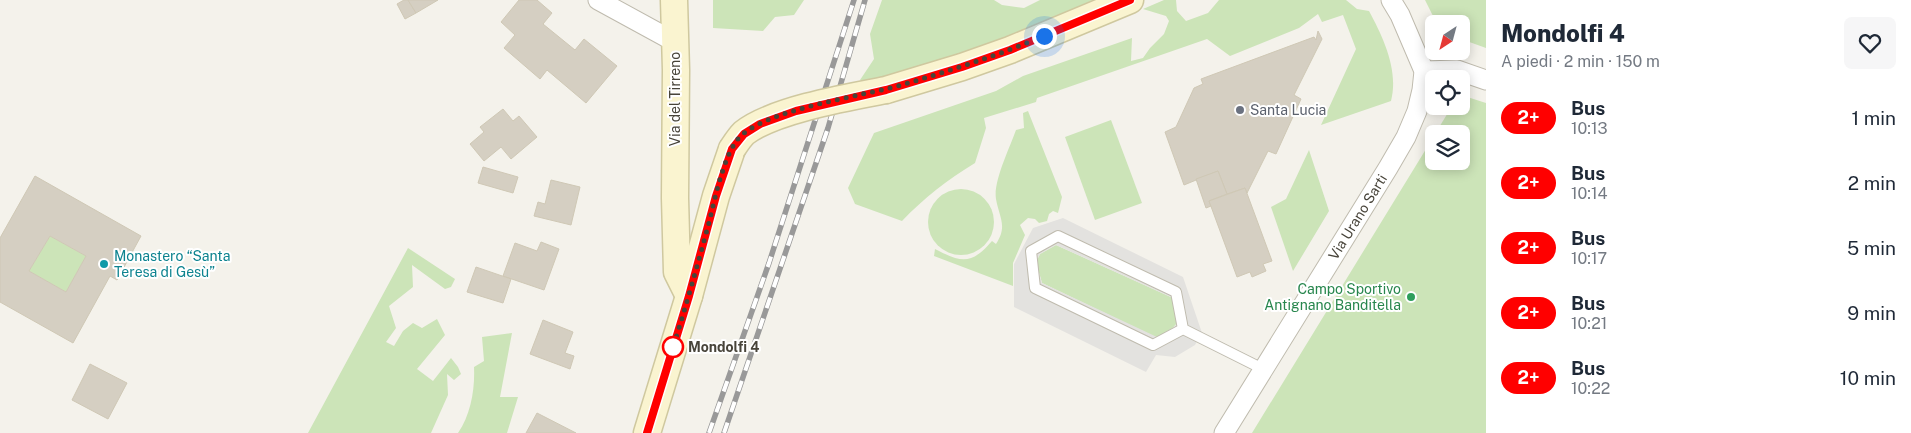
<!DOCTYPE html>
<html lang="it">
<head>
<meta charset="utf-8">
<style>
  body { margin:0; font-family:"Public Sans",sans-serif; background:#f6f6f7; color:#1f2937; height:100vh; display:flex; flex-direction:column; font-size:19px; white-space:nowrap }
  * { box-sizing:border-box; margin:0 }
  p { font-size:16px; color:#747a83 }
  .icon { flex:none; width:28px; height:28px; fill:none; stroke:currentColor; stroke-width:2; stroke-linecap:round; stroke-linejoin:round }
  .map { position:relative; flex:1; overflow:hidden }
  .sheet { display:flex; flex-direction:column; background:#fff; width:425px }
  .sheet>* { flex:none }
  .badge { padding:0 10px; border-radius:16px; font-size:18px; line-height:32px }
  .needle { width:32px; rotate:216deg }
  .fabs { position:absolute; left:1425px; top:15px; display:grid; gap:10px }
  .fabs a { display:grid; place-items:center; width:45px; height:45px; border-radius:8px; background:#fff; box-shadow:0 2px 12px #0003; font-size:25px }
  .you { position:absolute; width:25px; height:25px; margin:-12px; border:4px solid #fff; border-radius:50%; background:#1a73e8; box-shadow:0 0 0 8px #1a73e833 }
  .map>.badge { position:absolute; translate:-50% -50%; box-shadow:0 0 0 2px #fff }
  .round { display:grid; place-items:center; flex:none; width:52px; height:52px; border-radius:8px; background:#f6f6f7 }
  .head { display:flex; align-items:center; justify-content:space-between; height:85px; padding:0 15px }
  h1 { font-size:24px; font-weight:800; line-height:38px }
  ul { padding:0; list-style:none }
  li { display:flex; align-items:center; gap:15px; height:65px; padding:0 15px }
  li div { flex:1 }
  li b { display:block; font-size:19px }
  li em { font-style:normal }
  li .badge { min-width:55px; font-weight:700; text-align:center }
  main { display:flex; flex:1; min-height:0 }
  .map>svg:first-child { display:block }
</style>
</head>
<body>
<main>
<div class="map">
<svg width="1486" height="433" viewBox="0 0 1486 433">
  <rect width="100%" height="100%" fill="#f4f2eb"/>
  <!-- green -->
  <g fill="#cce4b8">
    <polygon points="713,0 804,0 794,15 775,17 763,31 713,28"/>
    <polygon points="882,0 994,0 1002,5 1024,8 1040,0 1098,0 956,58 866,83 860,80 874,59 870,34"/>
    <path d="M1164,0H1176L1177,11L1186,21L1208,13L1219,0H1346L1357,9L1369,11C1383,37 1399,70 1391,101L1321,125L1356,49L1343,15L1322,22L1318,14L1299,28L1230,56L1207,39L1037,98L1036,102L984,118L986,128L975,163C947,180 924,198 902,221L855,204L848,188L874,133L996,91L1023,76L1132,38L1131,61L1143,58L1150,48L1164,34L1169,21L1166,16L1143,9Z"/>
    <polygon points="1425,0 1486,0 1486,48 1461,39 1461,24 1439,24 1436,22"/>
    <polygon points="1461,95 1486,103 1486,433 1252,433 1434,136 1434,161 1461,161 1461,134 1435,134 1452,106 1461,106"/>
    <path d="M1028,111L1062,197L1058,213L1053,211L1049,214L1047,221L1039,223L1035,219L1028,218L1020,225L1025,235L1013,263V286L934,256L935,249C962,263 971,265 992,241L996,244C1008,226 999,217 996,199C993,182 1010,147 1016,130L1024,128L1023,113Z"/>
    <polygon points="1111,120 1142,203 1095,220 1065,137"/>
    <polygon points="1309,150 1329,211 1293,271 1271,207 1286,199"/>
    <circle cx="961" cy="222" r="33"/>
    <polygon points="50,236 86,256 66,292 29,271"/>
    <polygon points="1056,245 1173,298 1178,322 1169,332 1157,338 1042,283 1036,262 1040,254"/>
    <polygon points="408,248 455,279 451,287 445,289 412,265 413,287 389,306 396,328 386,342 394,346 403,331 413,323 422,328 437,319 445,335 417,369 433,381 451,358 458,367 461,374 454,380 447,374 448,395 431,433 308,433"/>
    <path d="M512,333L500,397H518L507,433H458C471,414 475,389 474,367L484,361L482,337Z"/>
  </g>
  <!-- parking -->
  <path fill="#e3e2df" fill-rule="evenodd" d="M1063,218L1183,277L1202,333L1195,345L1175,357L1156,355L1146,372L1014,307V264L1033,228ZM1056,245L1173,298L1178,322L1174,327L1157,337L1042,283L1036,262L1040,254Z"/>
  <!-- building -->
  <g fill="#d5cfc2" stroke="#cfc8b5" fill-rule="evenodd">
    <polygon points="404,0 408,0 416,13 405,19 397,4"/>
    <polygon points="408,0 438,0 416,13"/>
    <polygon points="519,0 537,0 552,13 543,24 575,50 584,39 617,66 586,103 547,70 540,79 504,48 515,35 501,22"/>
    <polygon points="1318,31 1322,39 1294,95 1301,99 1276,154 1268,151 1247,193 1245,188 1227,194 1218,171 1184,185 1165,132 1176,127 1194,88 1203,84 1201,79 1314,37 1316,40"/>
    <polygon points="503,109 513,121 519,116 537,137 511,159 501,147 484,161 470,144 484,132 480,127"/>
    <polygon points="483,167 518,177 513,193 478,183"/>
    <polygon points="1218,171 1227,194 1209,201 1211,206 1206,208 1196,179"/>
    <path d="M35,176L141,236L117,280L110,276L73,343L0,302V238ZM50,236L86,256L66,292L29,271Z"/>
    <polygon points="551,180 580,187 571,225 534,216 538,202 545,204"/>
    <polygon points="1245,188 1272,261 1263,264 1266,271 1252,277 1250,272 1237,277 1209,201"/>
    <polygon points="541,242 559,249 544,290 503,276 515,243 537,251"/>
    <polygon points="476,267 511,279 503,303 467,292"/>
    <polygon points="543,320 573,332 565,353 574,356 570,369 530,354"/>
    <polygon points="90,364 127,383 108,419 72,400"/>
    <polygon points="537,413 576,433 526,433"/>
  </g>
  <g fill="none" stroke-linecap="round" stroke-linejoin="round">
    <!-- lane casing -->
    <g stroke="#bfbbae" stroke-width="12">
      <polyline id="lane" points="1183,329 1153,345 1035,288 1031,251 1058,236 1176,292 1183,329 1263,369"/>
    </g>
    <!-- street casing -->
    <g stroke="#bfbbae" stroke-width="21">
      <g id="street">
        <polyline points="598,0 675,42"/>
        <polyline points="1424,71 1457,70 1486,80"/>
        <path id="s1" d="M1224,433L1388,168L1406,137L1417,111L1422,90L1424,71L1400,15L1391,0"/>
      </g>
    </g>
    <!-- secondary casing -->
    <g stroke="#cfc89f" stroke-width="29">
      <g id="secondary">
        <polyline points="674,0 676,70 675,198 677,272 689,296"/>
        <polyline points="886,90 962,67 1010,50 1130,0"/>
        <polyline points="647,433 689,296 716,196 732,149"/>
      </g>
    </g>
    <!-- lane -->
    <use href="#lane" stroke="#fff" stroke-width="10"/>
    <!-- street -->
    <use href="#street" stroke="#fff" stroke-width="19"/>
    <!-- secondary -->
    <use href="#secondary" stroke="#faf4d0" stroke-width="26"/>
    <!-- rail casing -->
    <g stroke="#999" stroke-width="5.5">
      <g id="rail">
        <polyline points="709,433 769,263 854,0"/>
        <polyline points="724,433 828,128 865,0"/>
      </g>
    </g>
    <!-- rail -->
    <use href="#rail" stroke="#fff" stroke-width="4" stroke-dasharray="11" stroke-linecap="butt"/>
    <!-- secondary-bridge casing -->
    <g stroke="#cfc89f" stroke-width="29" stroke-linecap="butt">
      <path id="secondary-bridge" d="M732,149C736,143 739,138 744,133C773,110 849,97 886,90"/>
    </g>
    <!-- secondary-bridge -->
    <use href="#secondary-bridge" stroke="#faf4d0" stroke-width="26"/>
  </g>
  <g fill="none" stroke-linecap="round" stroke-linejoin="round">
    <!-- line casing -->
    <g stroke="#fff" stroke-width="11">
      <polyline id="line" points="647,433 689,296 716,196 732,149 744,134 760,124 796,111 886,90 962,67 1010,50 1130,0"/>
    </g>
    <!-- line -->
    <use href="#line" stroke="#f00" stroke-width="8"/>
    <!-- walk -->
    <path stroke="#48443a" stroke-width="5" stroke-dasharray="0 9" d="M673,347L672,350C686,307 698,263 710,219C715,197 724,157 737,140C762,109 865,96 905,84C952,70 999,55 1044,36"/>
  </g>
  <!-- markers -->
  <circle fill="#6b7280" stroke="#fff" stroke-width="2" cx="1240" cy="110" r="5"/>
  <circle fill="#0f9aa8" stroke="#fff" stroke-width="2" cx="104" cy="264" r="5"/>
  <circle fill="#2e9e5b" stroke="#fff" stroke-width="2" cx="1411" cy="297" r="5"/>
  <circle fill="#fff" stroke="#f00" stroke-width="2.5" cx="673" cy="347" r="10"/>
  <g text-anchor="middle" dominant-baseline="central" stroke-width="4" stroke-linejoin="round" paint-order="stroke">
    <!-- street labels -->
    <g font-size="14" fill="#48443a" stroke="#fff">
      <text transform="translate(675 99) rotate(-90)">Via del Tirreno</text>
      <text stroke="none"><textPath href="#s1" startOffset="254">Via Urano Sarti</textPath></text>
    </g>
    <!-- worship labels -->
    <g font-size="14" fill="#5b616d" stroke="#fff" text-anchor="start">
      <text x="1250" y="110">Santa Lucia</text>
    </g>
    <!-- culture labels -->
    <g font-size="14" fill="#0d838f" stroke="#fff" text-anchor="start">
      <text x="114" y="256">Monastero “Santa<tspan x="114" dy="16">Teresa di Gesù”</tspan></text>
    </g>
    <!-- leisure labels -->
    <g font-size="14" fill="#27864d" stroke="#fff" text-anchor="end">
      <text x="1401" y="289">Campo Sportivo<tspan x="1401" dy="16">Antignano Banditella</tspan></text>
    </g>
    <!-- stop labels -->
    <g font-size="14" font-weight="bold" fill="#48443a" stroke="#fff" text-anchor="start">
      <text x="688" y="347">Mondolfi 4</text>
    </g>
  </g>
</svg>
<div class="fabs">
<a><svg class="needle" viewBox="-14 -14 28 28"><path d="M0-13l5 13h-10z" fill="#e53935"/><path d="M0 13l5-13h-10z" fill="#747a83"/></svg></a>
<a><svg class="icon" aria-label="locate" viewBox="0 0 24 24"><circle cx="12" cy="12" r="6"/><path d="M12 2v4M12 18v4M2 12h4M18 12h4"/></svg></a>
<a><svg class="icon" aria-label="layers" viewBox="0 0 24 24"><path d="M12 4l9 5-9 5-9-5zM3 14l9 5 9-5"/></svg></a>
</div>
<div class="you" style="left:1044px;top:36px"></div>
</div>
<section class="sheet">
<div class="head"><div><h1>Mondolfi 4</h1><p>A piedi · 2 min · 150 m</p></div><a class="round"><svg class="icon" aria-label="heart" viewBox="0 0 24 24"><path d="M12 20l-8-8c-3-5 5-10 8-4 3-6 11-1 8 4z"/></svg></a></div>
<ul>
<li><span class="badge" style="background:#f00;color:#fff">2+</span><div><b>Bus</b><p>10:13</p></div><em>1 min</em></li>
<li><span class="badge" style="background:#f00;color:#fff">2+</span><div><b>Bus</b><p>10:14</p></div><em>2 min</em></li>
<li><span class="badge" style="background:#f00;color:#fff">2+</span><div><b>Bus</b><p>10:17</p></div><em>5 min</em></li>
<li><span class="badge" style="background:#f00;color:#fff">2+</span><div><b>Bus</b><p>10:21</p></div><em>9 min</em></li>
<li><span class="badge" style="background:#f00;color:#fff">2+</span><div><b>Bus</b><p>10:22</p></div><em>10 min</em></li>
</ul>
</section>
</main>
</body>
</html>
